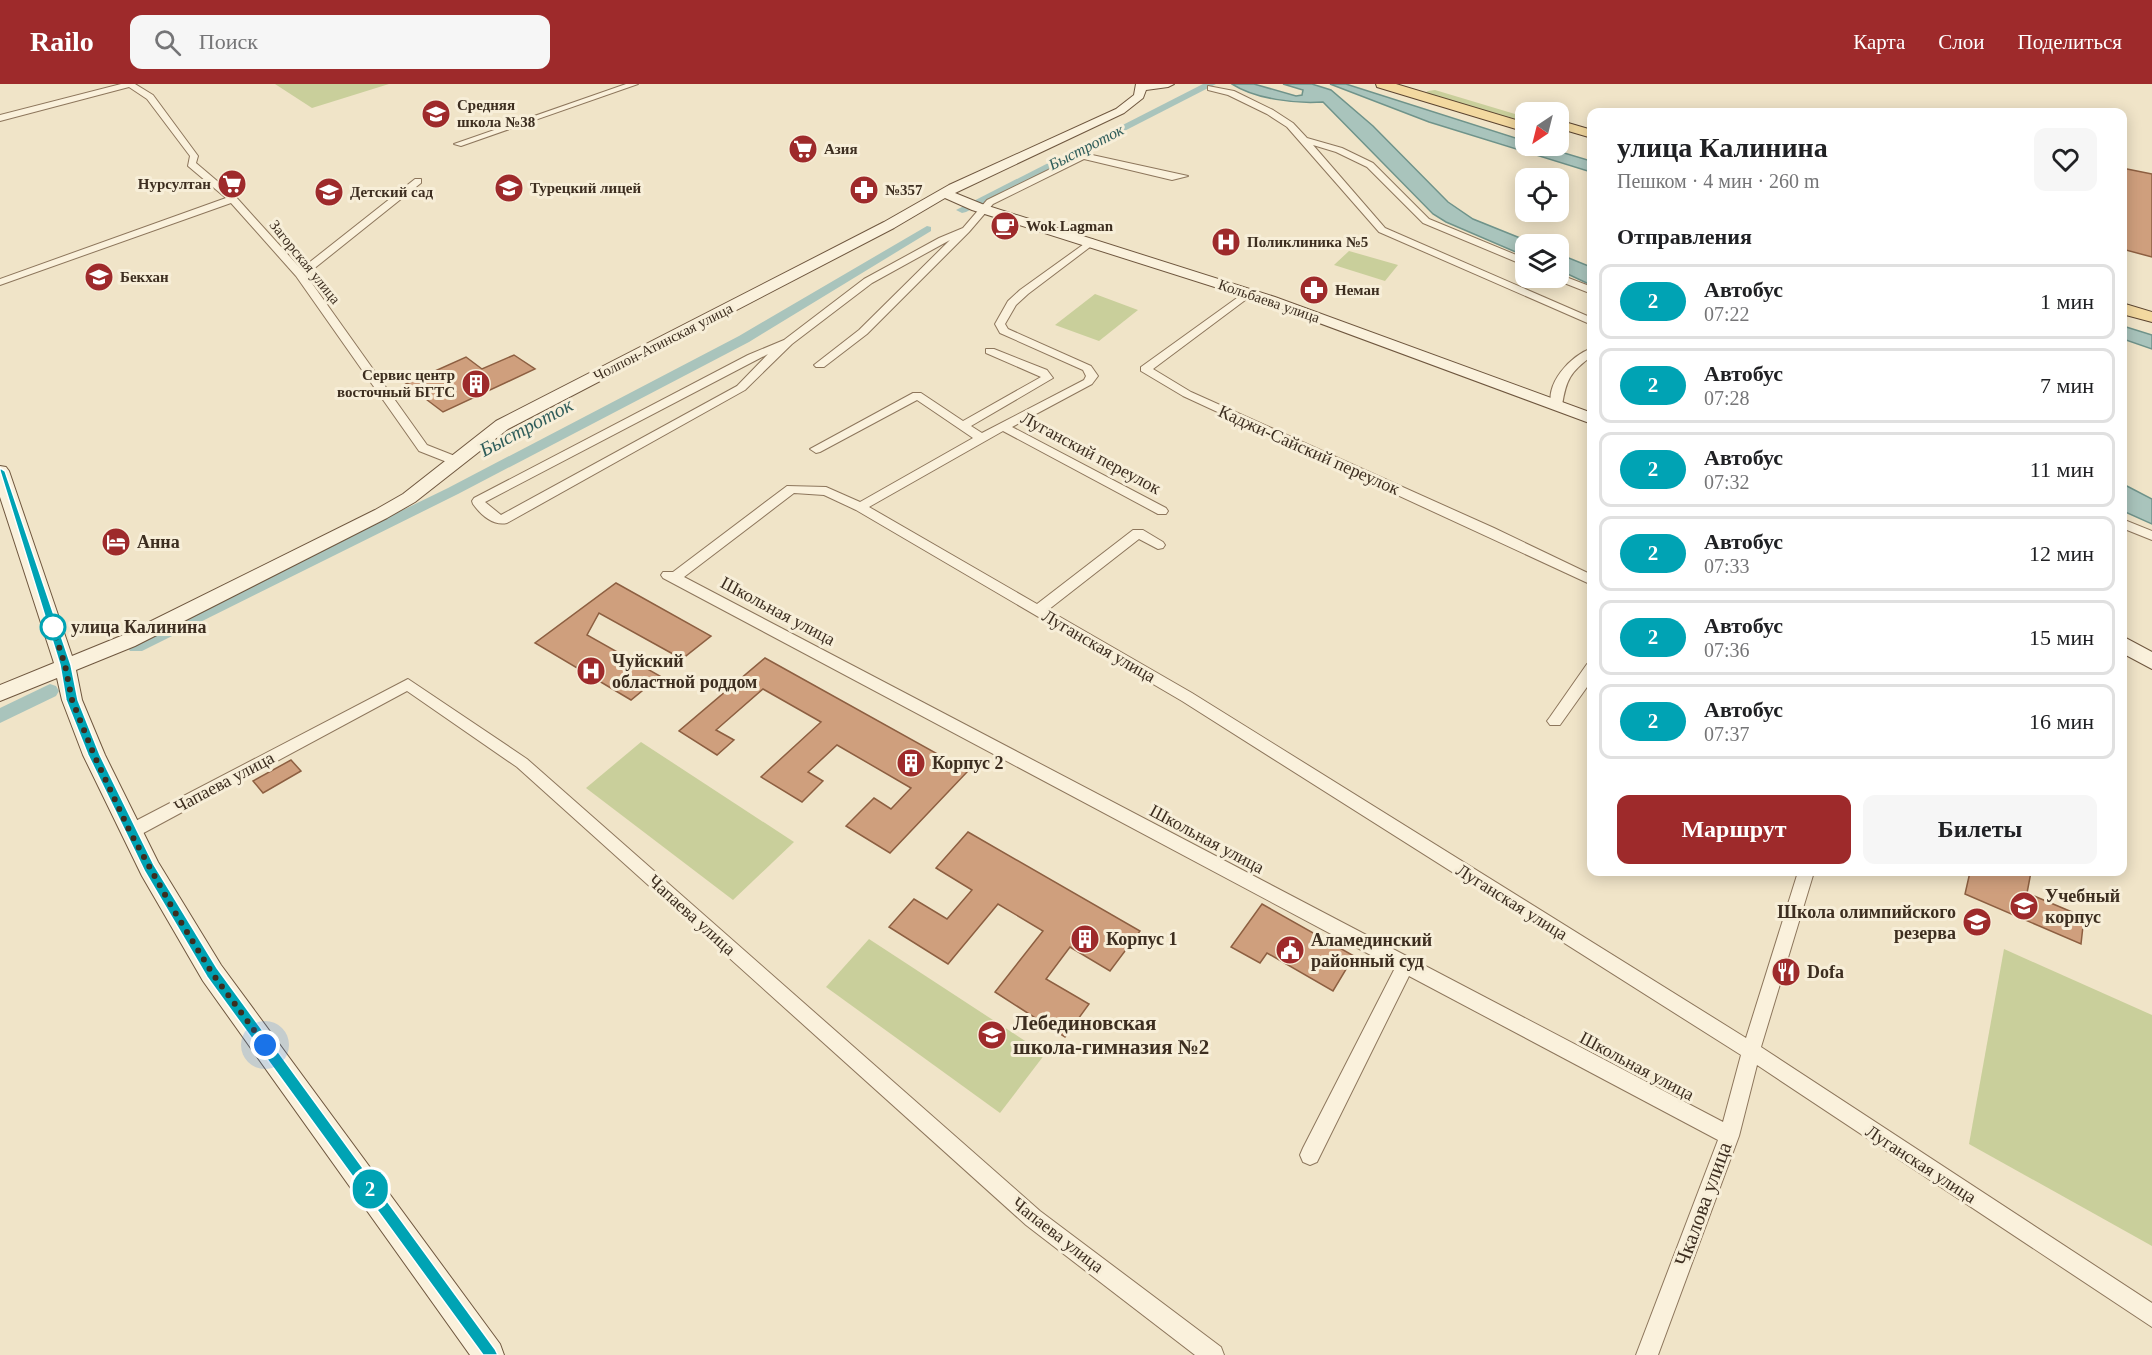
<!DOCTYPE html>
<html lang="ru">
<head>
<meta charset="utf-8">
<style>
  body { margin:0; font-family:"Times New Roman",serif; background:#f6f6f6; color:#202124; height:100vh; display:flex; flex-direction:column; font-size:22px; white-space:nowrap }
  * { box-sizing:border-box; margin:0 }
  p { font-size:20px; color:#757577 }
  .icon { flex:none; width:33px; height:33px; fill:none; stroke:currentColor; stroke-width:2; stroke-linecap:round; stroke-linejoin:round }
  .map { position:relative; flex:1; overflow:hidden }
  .sheet { position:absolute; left:1587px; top:24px; width:540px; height:768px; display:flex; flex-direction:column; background:#fff; border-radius:12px; box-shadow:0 3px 15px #0003 }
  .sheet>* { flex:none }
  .badge { padding:0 12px; border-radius:20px; font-size:21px; line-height:39px }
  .needle { width:39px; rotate:215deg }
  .fabs { position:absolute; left:1515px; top:18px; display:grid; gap:12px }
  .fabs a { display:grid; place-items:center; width:54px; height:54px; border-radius:12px; background:#fff; box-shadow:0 3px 15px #0003; font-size:30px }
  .you { position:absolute; width:30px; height:30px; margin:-15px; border:4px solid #fff; border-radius:50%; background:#1a73e8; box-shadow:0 0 0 9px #1a73e833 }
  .map>.badge { position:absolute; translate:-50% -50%; box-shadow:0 0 0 3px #fff }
  h2 { padding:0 30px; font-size:22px; line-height:54px }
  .round { display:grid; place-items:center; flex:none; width:63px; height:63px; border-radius:12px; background:#f6f6f6 }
  .head { display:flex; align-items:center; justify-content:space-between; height:102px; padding:0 30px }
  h1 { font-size:28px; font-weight:800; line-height:45px }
  .button { display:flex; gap:12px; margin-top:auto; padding:12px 30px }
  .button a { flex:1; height:69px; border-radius:12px; background:#9e2a2b; color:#fff; font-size:24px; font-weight:800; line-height:69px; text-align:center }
  .button a+a { background:#f6f6f6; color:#202124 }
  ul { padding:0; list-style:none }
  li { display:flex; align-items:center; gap:18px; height:75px; margin:0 12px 9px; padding:0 18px; border:3px solid #e0e0e0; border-radius:12px }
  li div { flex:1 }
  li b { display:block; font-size:22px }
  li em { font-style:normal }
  li .badge { min-width:66px; font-weight:700; text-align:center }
  header { display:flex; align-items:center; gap:36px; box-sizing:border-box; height:84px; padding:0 30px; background:#9e2a2b; color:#fff }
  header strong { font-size:28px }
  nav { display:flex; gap:33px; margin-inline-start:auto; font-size:21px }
  .search { width:420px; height:54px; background:#f6f6f6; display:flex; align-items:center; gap:15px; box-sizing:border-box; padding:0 21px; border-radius:12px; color:#757577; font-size:22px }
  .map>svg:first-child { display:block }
</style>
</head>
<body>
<header>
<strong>Railo</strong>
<div class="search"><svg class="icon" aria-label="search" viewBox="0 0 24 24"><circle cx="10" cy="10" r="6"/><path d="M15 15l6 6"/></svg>Поиск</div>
<nav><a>Карта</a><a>Слои</a><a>Поделиться</a></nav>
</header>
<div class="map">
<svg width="2152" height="1271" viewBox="0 0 2152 1271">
  <rect width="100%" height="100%" fill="#f0e4c8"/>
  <!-- green -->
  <g fill="#c9cf9b">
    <polygon points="275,0 389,0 312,24"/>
    <polygon points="1435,6 1525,33 1525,40 1425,9 1428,7"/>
    <polygon points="1349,167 1398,181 1385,197 1334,181"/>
    <polygon points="1095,210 1138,226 1099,257 1055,241"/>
    <polygon points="641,658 794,758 733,816 586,704"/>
    <polygon points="869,855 1045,970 1000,1029 826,903"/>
    <polygon points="2004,865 2152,931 2152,1162 1969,1060"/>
  </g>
  <!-- water -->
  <g fill="#a9c4bc" stroke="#6f938a" stroke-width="1.5">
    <path d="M1232,0H1254L1296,12L1302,11L1303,6L1283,0H1312L1331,6L1373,42L1448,118L1473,135L1535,160H1526L1525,172L1446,138L1433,130L1323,18C1296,20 1255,15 1232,0Z"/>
    <polygon points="1330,0 1346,0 1525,57 1526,62 1541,62 1591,77 1591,88 1429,38"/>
    <polygon points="1559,170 1591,183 1591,201 1559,186"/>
    <polygon points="2123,242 2152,251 2152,265 2123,255"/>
    <polygon points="2123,400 2152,415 2152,440 2123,427"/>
  </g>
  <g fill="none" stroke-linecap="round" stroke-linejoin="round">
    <!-- canal -->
    <g fill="#a9c4bc" fill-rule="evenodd">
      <polygon points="1203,0 1216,0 966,128 962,129 956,126"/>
      <polygon points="927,142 931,143 931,147 749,258 458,410 142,567 130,567 127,563 130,559 448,404 739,252"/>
      <polygon points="50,600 56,602 59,607 56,612 0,639 0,624"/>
    </g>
  </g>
  <!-- building -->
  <g fill="#cf9f7d" stroke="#8d5f41" stroke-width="1.5">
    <polygon points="2122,84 2152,90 2152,173 2122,165"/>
    <polygon points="514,271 535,285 443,328 406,300 466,273 482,285"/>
    <polygon points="616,499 711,552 682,575 599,529 587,551 660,592 631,616 535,559"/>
    <polygon points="765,574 968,687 890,769 846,742 874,714 891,725 911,704 837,661 808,688 823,697 802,718 761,693 821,638 763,605 716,646 734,656 717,671 679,647"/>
    <polygon points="291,676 301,687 263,709 253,697"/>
    <polygon points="968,748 1140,847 1110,887 1070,863 1046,895 1089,920 1065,953 995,908 1043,847 998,820 948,880 889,843 914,815 947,835 972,806 936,784"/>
    <polygon points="1970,788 2031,788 2027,809 2084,833 2081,860 1965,810"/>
    <polygon points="1262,820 1354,872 1333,907 1267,869 1260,879 1231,863"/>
  </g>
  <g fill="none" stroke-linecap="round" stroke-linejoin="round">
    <!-- street casing -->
    <g stroke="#8d765c" stroke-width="2">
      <g id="street">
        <polygon points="121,0 135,0 153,11 198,72 196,79 236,113 301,185 415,95 421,95 421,99 306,191 427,361 460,374 460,380 452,380 419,367 296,192 231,119 0,201 0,195 226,114 188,82 190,72 147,15 129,3 0,37 0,31"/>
        <polygon points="626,0 638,0 461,62 454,60"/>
        <polygon points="1208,2 1234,7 1273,26 1293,39 1307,54 1342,64 1373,79 1429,135 1526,175 1526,182 1423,139 1367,83 1336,68 1313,61 1385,144 1592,234 1592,241 1379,148 1287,43 1267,30 1228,11 1208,6"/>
        <path d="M1083,69L1188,92L1172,96L1084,75L993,120L969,148L867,250L824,283H816L814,281L859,246L950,156L872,199L792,260L745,306L507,439C493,442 481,431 473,420L472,417L474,414L748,271L784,256L864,195L939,154L963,144L987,116ZM768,270L737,302L501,431L485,418Z"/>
        <path d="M1091,155L1094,156V160L1028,210L1016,221L1005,240L1008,245L1091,282L1098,292L1092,300L1012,343L1166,424L1168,427L1166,430H1158L1003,347L869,423L1037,520L1133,446H1143L1163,458L1165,461L1163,464L1158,465L1139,455L1048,526L1192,609L1746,954L1798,788H1814L1761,963L2152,1219V1243L1757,981L1739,1052L1658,1271H1636L1718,1056L1409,892L1317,1078L1310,1081L1303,1078L1300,1071L1303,1064L1395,884L663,494L661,491L663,488H673L787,402L826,403L860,418L973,354L917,316L820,368L816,369L810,365L913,309H921L963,337L1041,293L986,269V265H994L1047,286L1053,294L971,342L982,349L1084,296L1086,292L1083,286L1000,249L995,240L1008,217L1020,206ZM794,409L824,411L856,426L1182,617L1741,971L1723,1038L684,493Z"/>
        <polygon points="1558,190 1592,203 1592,210 1554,195 1553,194 1558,194"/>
        <polygon points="1248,206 1252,207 1252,211 1153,285 1191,308 1494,444 1592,491 1592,501 1183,312 1141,287 1141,283"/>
        <path d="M1592,264V272C1570,288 1566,296 1562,322L1560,324H1552C1544,300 1570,272 1592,264Z"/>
        <polygon points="2122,435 2152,447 2152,456 2122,444"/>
        <polygon points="1592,579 1592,596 1560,641 1550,641 1547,637 1550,633 1587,580"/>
        <polygon points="408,595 527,675 1040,1127 1221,1263 1224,1271 1195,1271 1026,1141 517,683 407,607 136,753 130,755 124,753 122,748 124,743"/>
      </g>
    </g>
    <!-- secondary casing -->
    <g stroke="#6f573f" stroke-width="2">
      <g id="secondary">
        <polygon points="1136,0 1174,0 1168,3 1146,6 1143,14 1124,29 955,109 982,120 1275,213 1592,329 1592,340 1265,219 972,126 945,114 894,144 508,345 415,418 387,434 135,562 76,586 82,616 105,671 158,778 221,881 500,1260 504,1271 470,1271 203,897 142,792 83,671 62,616 57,594 0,617 0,601 54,579 0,413 0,382 6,383 9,387 72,572 121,552 375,426 403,410 496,337 884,138 949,101 1116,25 1134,11"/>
        <polygon points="2122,552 2152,568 2152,585 2122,569"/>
      </g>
    </g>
    <!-- primary casing -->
    <g stroke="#5b4430" stroke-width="2">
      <g id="primary">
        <polygon points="1376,0 1396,0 1526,39 1526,48 1377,3"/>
        <polygon points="1558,36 1592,46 1592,54 1558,44"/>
        <polygon points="2122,219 2152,228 2152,238 2122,230"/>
      </g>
    </g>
    <!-- street -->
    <use href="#street" fill="#faf1dc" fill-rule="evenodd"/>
    <!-- secondary -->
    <use href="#secondary" fill="#faf1dc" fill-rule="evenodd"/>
    <!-- primary -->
    <use href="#primary" fill="#f3d9a0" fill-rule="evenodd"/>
  </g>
  <!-- line -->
  <polygon fill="#00a3b4" stroke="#fff" stroke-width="1.5" points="0,384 5,387 71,581 78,616 100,671 154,781 217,884 495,1265 498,1271 483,1271 207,893 145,788 88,671 66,616 60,581 0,387"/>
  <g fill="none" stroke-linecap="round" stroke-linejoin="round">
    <!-- walk -->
    <polyline stroke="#3d2e20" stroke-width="6" stroke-dasharray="0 10.8" points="53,543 51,538 65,581 72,616 94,671 130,748 173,825 212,889 265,961"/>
  </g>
  <!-- icons -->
  <defs>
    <g id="school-disc" transform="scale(1.5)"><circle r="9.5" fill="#9e2a2b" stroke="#f7eed8"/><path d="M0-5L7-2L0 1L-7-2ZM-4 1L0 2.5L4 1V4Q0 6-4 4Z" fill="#fff"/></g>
    <g id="supermarket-disc" transform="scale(1.5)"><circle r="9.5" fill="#9e2a2b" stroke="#f7eed8"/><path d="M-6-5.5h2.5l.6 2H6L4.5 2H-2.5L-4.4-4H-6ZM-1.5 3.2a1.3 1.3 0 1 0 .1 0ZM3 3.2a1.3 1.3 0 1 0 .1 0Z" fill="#fff"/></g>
    <g id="pharmacy-disc" transform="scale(1.5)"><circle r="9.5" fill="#9e2a2b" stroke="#f7eed8"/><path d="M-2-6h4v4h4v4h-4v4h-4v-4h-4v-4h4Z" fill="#fff"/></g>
    <g id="cafe-disc" transform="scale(1.5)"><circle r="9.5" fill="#9e2a2b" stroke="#f7eed8"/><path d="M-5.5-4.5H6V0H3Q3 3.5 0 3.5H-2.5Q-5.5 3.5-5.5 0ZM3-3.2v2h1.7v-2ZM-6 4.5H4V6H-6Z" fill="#fff"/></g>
    <g id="hospital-disc" transform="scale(1.5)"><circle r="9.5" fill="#9e2a2b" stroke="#f7eed8"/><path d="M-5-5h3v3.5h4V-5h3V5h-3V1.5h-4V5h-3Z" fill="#fff"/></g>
    <g id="building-disc" transform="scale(1.5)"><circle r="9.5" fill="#9e2a2b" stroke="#f7eed8"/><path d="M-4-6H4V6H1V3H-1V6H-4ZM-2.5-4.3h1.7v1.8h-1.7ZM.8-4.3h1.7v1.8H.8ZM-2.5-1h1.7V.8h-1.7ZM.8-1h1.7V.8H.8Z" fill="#fff"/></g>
    <g id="hotel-disc" transform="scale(1.5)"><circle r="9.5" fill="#9e2a2b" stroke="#f7eed8"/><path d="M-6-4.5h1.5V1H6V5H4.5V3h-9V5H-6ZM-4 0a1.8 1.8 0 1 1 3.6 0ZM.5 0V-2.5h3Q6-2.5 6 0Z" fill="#fff"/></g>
    <g id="university-disc" transform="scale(1.5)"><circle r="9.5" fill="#9e2a2b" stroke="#f7eed8"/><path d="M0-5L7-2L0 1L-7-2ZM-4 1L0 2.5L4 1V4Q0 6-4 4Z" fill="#fff"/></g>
    <g id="civic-disc" transform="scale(1.5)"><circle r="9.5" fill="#9e2a2b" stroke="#f7eed8"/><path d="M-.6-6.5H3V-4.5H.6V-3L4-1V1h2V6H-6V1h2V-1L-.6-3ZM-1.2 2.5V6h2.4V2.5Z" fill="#fff"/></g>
    <g id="restaurant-disc" transform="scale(1.5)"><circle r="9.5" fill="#9e2a2b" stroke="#f7eed8"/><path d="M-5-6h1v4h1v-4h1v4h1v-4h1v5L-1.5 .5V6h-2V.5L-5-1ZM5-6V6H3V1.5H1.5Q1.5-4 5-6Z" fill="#fff"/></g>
  </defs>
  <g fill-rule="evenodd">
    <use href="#school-disc" x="436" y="30"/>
    <use href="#supermarket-disc" x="803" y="65"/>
    <use href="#supermarket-disc" x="232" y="100"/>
    <use href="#school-disc" x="509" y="104"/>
    <use href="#pharmacy-disc" x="864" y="106"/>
    <use href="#school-disc" x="329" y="108"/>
    <use href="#cafe-disc" x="1005" y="142"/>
    <use href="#hospital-disc" x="1226" y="158"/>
    <use href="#school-disc" x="99" y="193"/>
    <use href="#pharmacy-disc" x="1314" y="206"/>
    <use href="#building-disc" x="476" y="300"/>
    <use href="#hotel-disc" x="116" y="458"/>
    <use href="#hospital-disc" x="591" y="587"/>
    <use href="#building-disc" x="911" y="679"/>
    <use href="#school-disc" x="2024" y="822"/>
    <use href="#university-disc" x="1977" y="838"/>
    <use href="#building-disc" x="1085" y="855"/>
    <use href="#civic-disc" x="1290" y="866"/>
    <use href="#restaurant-disc" x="1786" y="888"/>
    <use href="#school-disc" x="992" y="951"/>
  </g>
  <!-- markers -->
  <circle fill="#fff" stroke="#00a3b4" stroke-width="3" cx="53" cy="543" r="12"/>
  <g text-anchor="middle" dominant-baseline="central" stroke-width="6" stroke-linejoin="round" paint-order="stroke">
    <!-- far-poi labels -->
    <g font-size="15" font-weight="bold" fill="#3d2e20" stroke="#f7eed8" text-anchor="start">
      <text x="457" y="21">Средняя<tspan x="457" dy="17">школа №38</tspan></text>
      <text x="824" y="65">Азия</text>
      <text x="211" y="100" text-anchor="end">Нурсултан</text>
      <text x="530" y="104">Турецкий лицей</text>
      <text x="885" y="106">№357</text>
      <text x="350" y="108">Детский сад</text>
      <text x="1026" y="142">Wok Lagman</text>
      <text x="1247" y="158">Поликлиника №5</text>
      <text x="120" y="193">Бекхан</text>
      <text x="1335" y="206">Неман</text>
      <text x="455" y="291" text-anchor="end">Сервис центр<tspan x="455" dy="17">восточный БГТС</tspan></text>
    </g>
    <!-- far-street labels -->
    <g font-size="15" fill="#3d2e20" stroke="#f7eed8">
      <text transform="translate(305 178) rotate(51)">Загорская улица</text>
      <text transform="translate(1269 217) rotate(19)">Кольбаева улица</text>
      <text transform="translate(663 258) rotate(-27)">Чолпон-Атинская улица</text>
    </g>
    <!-- far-water labels -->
    <g font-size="16" font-style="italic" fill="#2f5d5a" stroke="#f7eed8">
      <text transform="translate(1086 63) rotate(-27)">Быстроток</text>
    </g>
    <!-- street labels -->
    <g font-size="18" fill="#3d2e20" stroke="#f7eed8">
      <text transform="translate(1309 366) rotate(24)">Каджи-Сайский переулок</text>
      <text transform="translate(1091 369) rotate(28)">Луганский переулок</text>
      <text transform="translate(778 527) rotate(28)">Школьная улица</text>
      <text transform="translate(1099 562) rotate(30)">Луганская улица</text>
      <text transform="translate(224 698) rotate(-28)">Чапаева улица</text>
      <text transform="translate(1207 755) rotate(28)">Школьная улица</text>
      <text transform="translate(1512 818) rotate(32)">Луганская улица</text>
      <text transform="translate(692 831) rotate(42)">Чапаева улица</text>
      <text transform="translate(1637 982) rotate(28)">Школьная улица</text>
      <text transform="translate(1921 1080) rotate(33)">Луганская улица</text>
      <text transform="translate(1058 1151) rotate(38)">Чапаева улица</text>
    </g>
    <!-- poi labels -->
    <g font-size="18" font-weight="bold" fill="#3d2e20" stroke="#f7eed8" text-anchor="start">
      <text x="137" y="458">Анна</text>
      <text x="612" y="577">Чуйский<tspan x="612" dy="21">областной роддом</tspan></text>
      <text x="932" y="679">Корпус 2</text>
      <text x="2045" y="812">Учебный<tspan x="2045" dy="21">корпус</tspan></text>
      <text x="1956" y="828" text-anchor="end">Школа олимпийского<tspan x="1956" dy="21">резерва</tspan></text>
      <text x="1106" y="855">Корпус 1</text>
      <text x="1311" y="856">Аламединский<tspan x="1311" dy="21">районный суд</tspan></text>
      <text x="1807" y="888">Dofa</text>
    </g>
    <!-- stop labels -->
    <g font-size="18" font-weight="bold" fill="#3d2e20" stroke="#f7eed8" text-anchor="start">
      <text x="71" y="543">улица Калинина</text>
    </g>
    <!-- water labels -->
    <g font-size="20" font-style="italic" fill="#2f5d5a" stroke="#f7eed8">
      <text transform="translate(526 343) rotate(-28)">Быстроток</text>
    </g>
    <!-- near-poi labels -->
    <g font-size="21" font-weight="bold" fill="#3d2e20" stroke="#f7eed8" text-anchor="start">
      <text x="1013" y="939">Лебединовская<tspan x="1013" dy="24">школа-гимназия №2</tspan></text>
    </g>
    <!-- near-street labels -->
    <g font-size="21" fill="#3d2e20" stroke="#f7eed8">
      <text transform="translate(1703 1120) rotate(-70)">Чкалова улица</text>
    </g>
  </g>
</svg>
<div class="fabs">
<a><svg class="needle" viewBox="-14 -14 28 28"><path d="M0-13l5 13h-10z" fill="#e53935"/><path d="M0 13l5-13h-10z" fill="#757577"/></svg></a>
<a><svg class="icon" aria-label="locate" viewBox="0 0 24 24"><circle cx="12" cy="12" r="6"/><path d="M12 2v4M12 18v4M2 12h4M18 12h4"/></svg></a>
<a><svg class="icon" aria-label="layers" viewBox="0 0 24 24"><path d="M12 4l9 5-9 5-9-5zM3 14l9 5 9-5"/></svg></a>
</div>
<div class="you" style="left:265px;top:961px"></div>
<b class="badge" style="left:370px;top:1105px;background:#00a3b4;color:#fff">2</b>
<section class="sheet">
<div class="head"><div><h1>улица Калинина</h1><p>Пешком · 4 мин · 260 m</p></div><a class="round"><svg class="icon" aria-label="heart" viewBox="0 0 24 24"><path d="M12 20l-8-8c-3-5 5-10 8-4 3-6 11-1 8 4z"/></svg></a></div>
<h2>Отправления</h2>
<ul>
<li><span class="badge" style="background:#00a3b4;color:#fff">2</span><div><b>Автобус</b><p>07:22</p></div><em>1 мин</em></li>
<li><span class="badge" style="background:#00a3b4;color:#fff">2</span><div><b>Автобус</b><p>07:28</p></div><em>7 мин</em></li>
<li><span class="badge" style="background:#00a3b4;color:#fff">2</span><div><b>Автобус</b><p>07:32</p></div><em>11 мин</em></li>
<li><span class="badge" style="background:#00a3b4;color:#fff">2</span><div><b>Автобус</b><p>07:33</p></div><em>12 мин</em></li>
<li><span class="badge" style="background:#00a3b4;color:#fff">2</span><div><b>Автобус</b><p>07:36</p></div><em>15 мин</em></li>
<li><span class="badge" style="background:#00a3b4;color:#fff">2</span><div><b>Автобус</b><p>07:37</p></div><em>16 мин</em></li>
</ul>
<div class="button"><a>Маршрут</a><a>Билеты</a></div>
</section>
</div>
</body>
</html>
